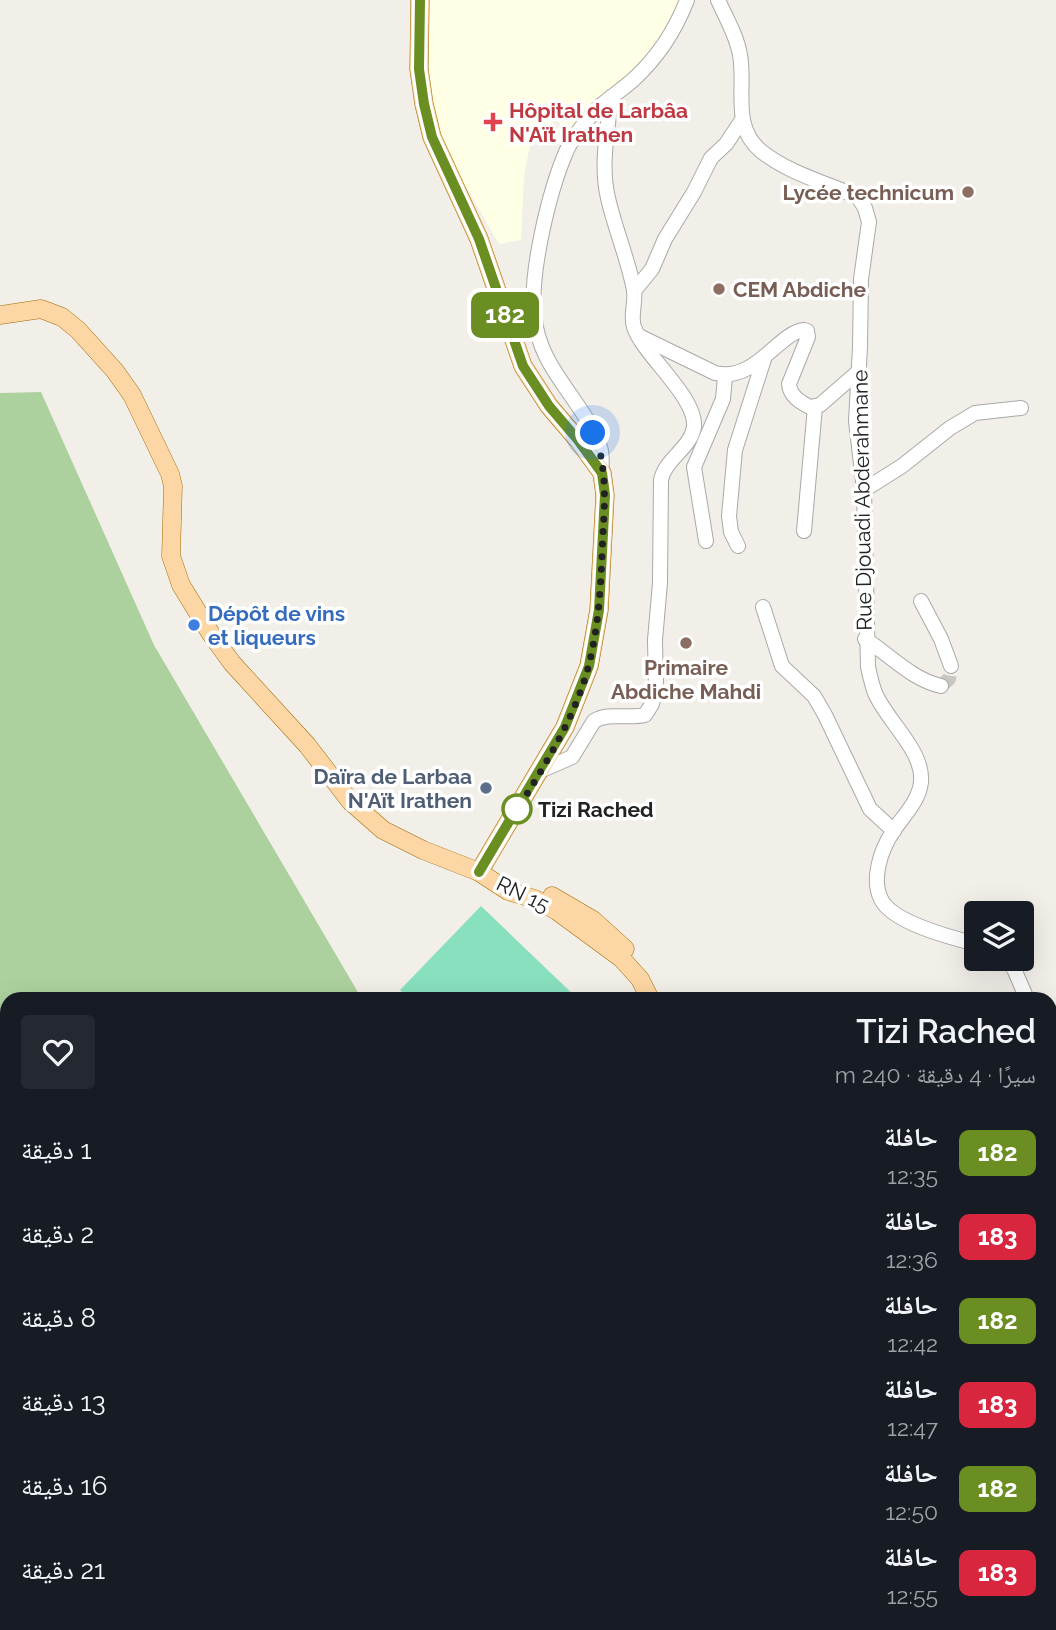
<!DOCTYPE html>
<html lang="ar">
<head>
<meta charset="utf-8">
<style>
  body { margin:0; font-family:Raleway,"Noto Naskh Arabic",sans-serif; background:#242831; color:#f1f3f6; direction:rtl; height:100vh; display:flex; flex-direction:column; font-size:26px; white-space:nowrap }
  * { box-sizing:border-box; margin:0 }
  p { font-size:23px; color:#9ea1a6 }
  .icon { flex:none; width:38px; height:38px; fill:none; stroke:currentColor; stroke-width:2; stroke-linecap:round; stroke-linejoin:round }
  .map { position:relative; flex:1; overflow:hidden; direction:ltr }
  .details { position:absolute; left:0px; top:992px; width:1057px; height:639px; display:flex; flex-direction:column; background:#171b24; border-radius:21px 21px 0 0; box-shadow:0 7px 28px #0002; direction:rtl }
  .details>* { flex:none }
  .badge { padding:0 14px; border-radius:10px; font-size:24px; line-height:46px }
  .fabs { position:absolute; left:964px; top:901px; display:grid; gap:14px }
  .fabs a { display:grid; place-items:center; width:70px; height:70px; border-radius:7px; background:#171b24; box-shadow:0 7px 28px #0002; font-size:35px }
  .you { position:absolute; width:35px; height:35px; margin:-18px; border:5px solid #fff; border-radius:50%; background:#1a73e8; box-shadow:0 0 0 10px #1a73e833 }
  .map>.badge { position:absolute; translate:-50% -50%; box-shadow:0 0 0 4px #fff }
  .round { display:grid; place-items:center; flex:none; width:74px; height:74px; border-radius:7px; background:#242831 }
  .headline { display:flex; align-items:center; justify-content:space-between; height:119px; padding:0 21px }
  h1 { font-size:33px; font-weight:600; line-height:52px }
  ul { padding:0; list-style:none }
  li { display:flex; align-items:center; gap:21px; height:84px; padding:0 21px }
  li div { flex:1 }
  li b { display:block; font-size:26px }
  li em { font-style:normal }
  li .badge { min-width:77px; font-weight:700; text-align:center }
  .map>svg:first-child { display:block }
</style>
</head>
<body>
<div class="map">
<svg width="1056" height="1630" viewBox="0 0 1056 1630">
  <rect width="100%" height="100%" fill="#f2efe9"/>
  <!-- education -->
  <polygon fill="#ffffe5" points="430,0 683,0 667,36 618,88 595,98 564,144 550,141 561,124 554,120 548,129 539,131 531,140 524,176 521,240 499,244 443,147 427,90"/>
  <!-- forest -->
  <polygon fill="#add19e" points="41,392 154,645 362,999 7,999 7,1624 113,1624 108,1630 0,1630 0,393"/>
  <!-- pitch -->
  <polygon fill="#88e0be" points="481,906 578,999 409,999 400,990"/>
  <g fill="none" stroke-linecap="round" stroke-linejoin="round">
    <!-- minor-tunnel -->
    <polyline stroke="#c8c6c1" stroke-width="14" stroke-dasharray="14 7" stroke-linecap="butt" points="941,686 949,679 951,666"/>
    <!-- minor casing -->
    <g stroke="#a9a9a9" stroke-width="16">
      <g id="minor">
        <path d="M718,0C726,18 737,36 740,55C746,87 731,127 761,151C788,173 826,183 858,197L865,208L869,222L861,279L860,347L856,421L864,490L868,667C870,676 872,685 875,693C887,721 924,751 921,782C919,802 902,817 892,833C881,850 871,879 881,899C892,923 953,938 976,944"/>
        <polyline points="634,291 652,269 665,239 694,192 711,158 726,144 742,120"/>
        <path d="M641,337L715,373C755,383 779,332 804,330L807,331L808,337L789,384C790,396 800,402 810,407L820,405L858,372"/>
        <path d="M602,473C601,465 603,455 600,447C583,398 539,371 534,314C530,271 549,192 566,152C572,138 583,125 593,113C605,100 621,91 634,79C659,56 675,31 687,0"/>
        <polyline points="864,490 902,466 950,428 975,413 1021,408"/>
        <polyline points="804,531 815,407"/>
        <polyline points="706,541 694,467 723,399 725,376"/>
        <polyline points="738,546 731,532 729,516 735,450 764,359"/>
        <polyline points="921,601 941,639 951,666"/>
        <polyline points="763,607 782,666 814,696 825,715 870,809 894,831"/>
        <path d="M865,639C890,655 911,679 941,686"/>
        <path d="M540,771L572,757L594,721C608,712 628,719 645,715L652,704L656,687L655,640L660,583L661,480C665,459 691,448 694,427C697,397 643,355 634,327C630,316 636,302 634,290C628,259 615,229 608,198C600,165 608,130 611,97"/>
        <polyline points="1005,959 1014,969 1027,999"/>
        <polyline points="1050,1067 1056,1084"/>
        <polyline points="1050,1103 1056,1105"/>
        <polyline points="1050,1485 1056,1480"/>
        <polyline points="1050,1557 1056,1557"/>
        <polyline points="591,1624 601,1630"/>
        <polyline points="742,1630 743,1624"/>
      </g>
    </g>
    <!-- major casing -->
    <g stroke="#a06b00" stroke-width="19">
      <g id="major">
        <polyline points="420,0 419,69 424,104 432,137 479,239 523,366 549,406 578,440 602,473 605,495 599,610 589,666 565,727 479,872"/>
        <polyline points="0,315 41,309 62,317 78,330 115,371 132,395 170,474 173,486 171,556 181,585 211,634 232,663 307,745 350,801 383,830 423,850 479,872 508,891 535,899 557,911 621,958 640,979 650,999"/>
        <polyline points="552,896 593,920 625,949"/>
        <polyline points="1050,1503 1056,1502"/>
        <polyline points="157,1630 162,1624"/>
      </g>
    </g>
    <!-- minor -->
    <use href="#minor" stroke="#fff" stroke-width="14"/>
    <!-- major -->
    <use href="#major" stroke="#fcd6a4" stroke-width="18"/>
  </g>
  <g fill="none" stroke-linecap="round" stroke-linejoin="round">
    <!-- line casing -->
    <g stroke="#fff" stroke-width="16">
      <polyline id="line" points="420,0 419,69 424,104 432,137 479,239 523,366 549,406 578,440 602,473 605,495 599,610 589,666 565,727 479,872"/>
    </g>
    <!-- line -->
    <use href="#line" stroke="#6b8e23" stroke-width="10"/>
    <!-- walk -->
    <path stroke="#222" stroke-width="7" stroke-dasharray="0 12.6" d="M517,809L516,812C544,766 576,717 589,664C600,621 601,577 603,532C605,501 607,461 593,433"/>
  </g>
  <!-- markers -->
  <path fill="#e0444e" stroke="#fff" stroke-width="2.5" d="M489.5 111.5h7v7h7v7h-7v7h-7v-7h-7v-7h7z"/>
  <g fill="#8d6e63" stroke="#fff" stroke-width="2.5">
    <circle cx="968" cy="192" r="7"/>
    <circle cx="719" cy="289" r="7"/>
    <circle cx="686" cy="643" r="7"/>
  </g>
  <circle fill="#3f7fe0" stroke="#fff" stroke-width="2.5" cx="194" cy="625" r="7"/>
  <circle fill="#5c6f8a" stroke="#fff" stroke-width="2.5" cx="486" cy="788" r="7"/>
  <circle fill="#fff" stroke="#6b8e23" stroke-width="3.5" cx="517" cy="809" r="14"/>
  <g text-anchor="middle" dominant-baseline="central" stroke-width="7" stroke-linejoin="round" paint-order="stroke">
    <!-- health labels -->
    <g font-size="21" font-weight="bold" fill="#be3a42" stroke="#fff" text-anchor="start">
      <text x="509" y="110">Hôpital de Larbâa<tspan x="509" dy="24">N'Aït Irathen</tspan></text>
    </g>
    <!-- education labels -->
    <g font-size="21" font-weight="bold" fill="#785e54" stroke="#fff" text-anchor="end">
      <text x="954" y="192">Lycée technicum</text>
      <text x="733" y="289" text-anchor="start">CEM Abdiche</text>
      <text x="686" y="667" text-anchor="middle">Primaire<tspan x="686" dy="24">Abdiche Mahdi</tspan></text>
    </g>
    <!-- street labels -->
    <g font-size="21" fill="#222" stroke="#fff">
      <text transform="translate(862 500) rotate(-91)">Rue Djouadi Abderahmane</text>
      <text transform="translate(523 894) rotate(26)">RN 15</text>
    </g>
    <!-- shop labels -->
    <g font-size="21" font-weight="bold" fill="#366cbe" stroke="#fff" text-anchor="start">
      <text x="208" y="613">Dépôt de vins<tspan x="208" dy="24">et liqueurs</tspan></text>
    </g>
    <!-- service labels -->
    <g font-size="21" font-weight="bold" fill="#4e5e75" stroke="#fff" text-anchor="end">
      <text x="472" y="776">Daïra de Larbaa<tspan x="472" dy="24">N'Aït Irathen</tspan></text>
    </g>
    <!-- stop labels -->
    <g font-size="21" font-weight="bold" fill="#222" stroke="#fff" text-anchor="start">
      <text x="538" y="809">Tizi Rached</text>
    </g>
  </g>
</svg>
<div class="fabs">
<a><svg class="icon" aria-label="layers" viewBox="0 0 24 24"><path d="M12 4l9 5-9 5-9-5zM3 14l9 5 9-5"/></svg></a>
</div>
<div class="you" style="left:593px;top:433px"></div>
<b class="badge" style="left:505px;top:315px;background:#6b8e23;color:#fff">182</b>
<section class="details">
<div class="headline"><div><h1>Tizi Rached</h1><p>سيرًا · 4 دقيقة · 240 m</p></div><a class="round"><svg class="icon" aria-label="heart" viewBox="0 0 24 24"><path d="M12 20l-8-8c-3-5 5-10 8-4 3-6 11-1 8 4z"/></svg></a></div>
<ul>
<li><span class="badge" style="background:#6b8e23;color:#fff">182</span><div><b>حافلة</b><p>12:35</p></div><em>1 دقيقة</em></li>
<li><span class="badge" style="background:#d7263d;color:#fff">183</span><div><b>حافلة</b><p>12:36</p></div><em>2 دقيقة</em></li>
<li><span class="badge" style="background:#6b8e23;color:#fff">182</span><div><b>حافلة</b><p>12:42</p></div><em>8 دقيقة</em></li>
<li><span class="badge" style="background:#d7263d;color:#fff">183</span><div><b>حافلة</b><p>12:47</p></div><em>13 دقيقة</em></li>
<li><span class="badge" style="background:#6b8e23;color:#fff">182</span><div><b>حافلة</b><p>12:50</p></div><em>16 دقيقة</em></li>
<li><span class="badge" style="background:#d7263d;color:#fff">183</span><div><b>حافلة</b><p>12:55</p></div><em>21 دقيقة</em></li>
</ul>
</section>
</div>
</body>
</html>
